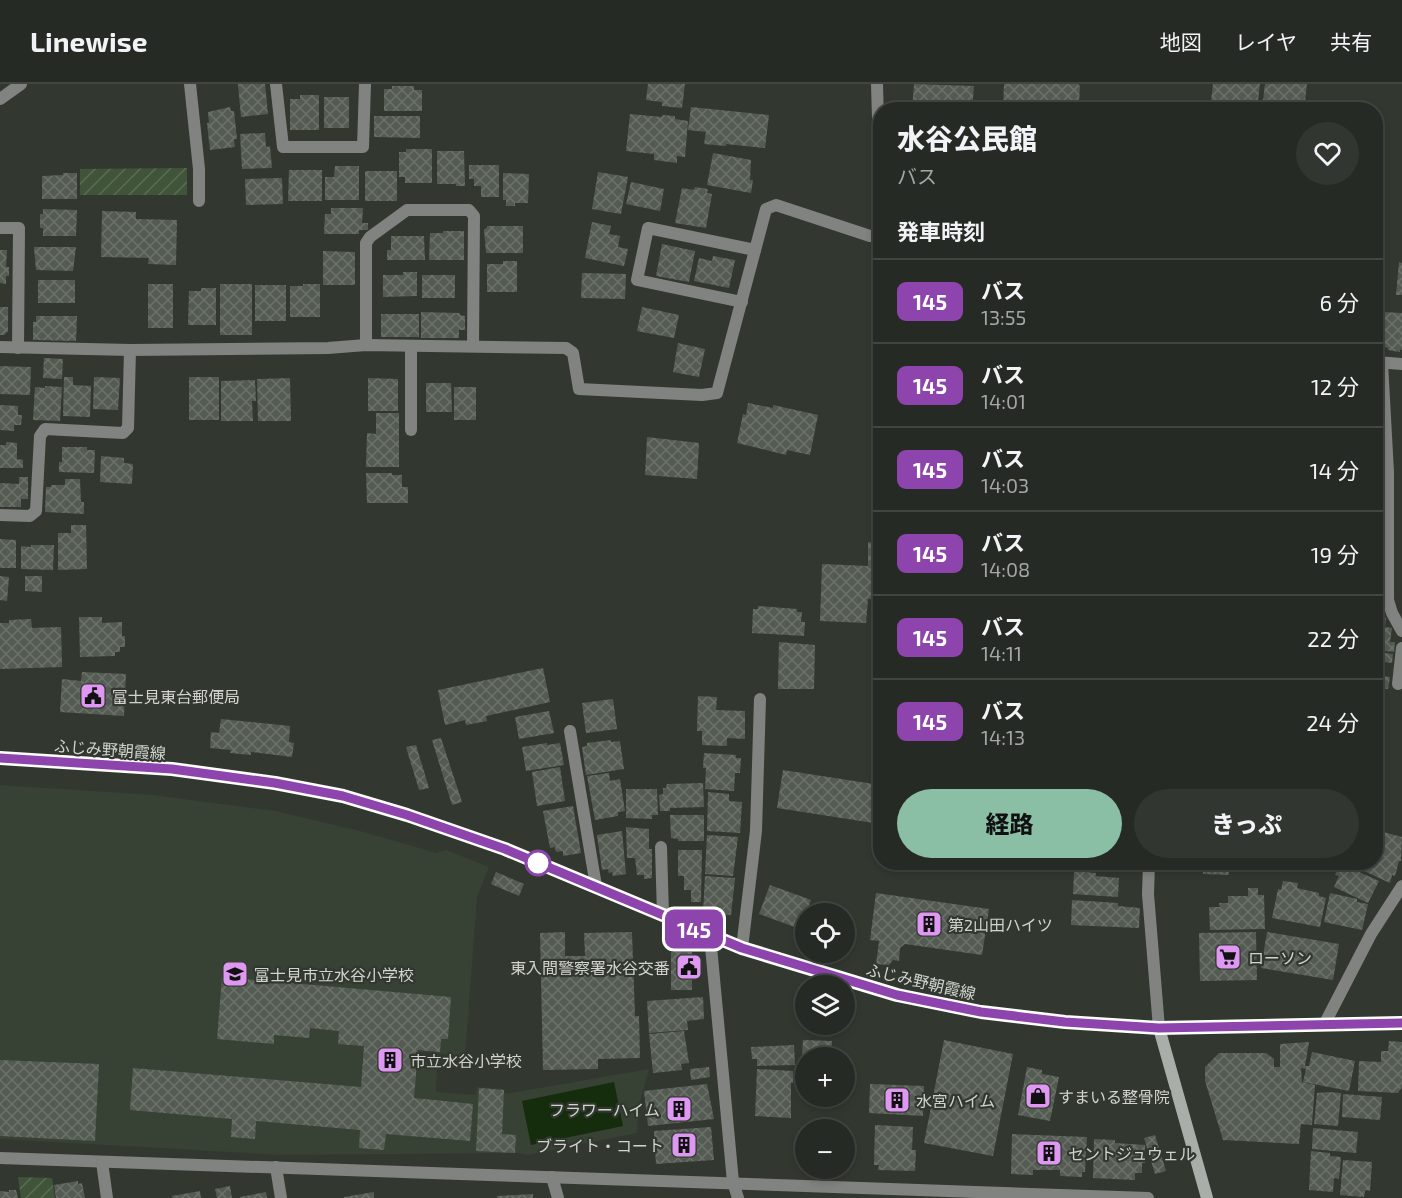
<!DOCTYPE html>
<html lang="ja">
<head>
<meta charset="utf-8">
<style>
  body { margin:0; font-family:"Exo 2","Noto Sans JP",sans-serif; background:#323631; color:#f1f3f6; height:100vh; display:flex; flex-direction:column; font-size:22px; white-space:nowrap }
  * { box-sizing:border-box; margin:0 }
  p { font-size:20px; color:#a4a7a6 }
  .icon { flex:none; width:33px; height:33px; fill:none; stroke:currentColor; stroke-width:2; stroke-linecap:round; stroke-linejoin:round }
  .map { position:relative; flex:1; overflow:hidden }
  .drawer { position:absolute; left:873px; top:18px; width:510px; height:768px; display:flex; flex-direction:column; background:#262a24; border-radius:24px; box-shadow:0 3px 9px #0003,0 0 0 2px #424641 }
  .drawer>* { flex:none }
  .badge { padding:0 12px; border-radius:9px; font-size:21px; line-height:39px }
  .controls { position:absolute; left:795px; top:819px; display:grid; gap:12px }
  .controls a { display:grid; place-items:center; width:60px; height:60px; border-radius:50%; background:#262a24; box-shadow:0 3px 9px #0003,0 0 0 2px #424641; font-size:30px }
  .map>.badge { position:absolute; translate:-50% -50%; box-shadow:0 0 0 3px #fff }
  h2 { padding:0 24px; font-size:22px; line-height:54px }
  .round { display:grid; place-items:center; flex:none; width:63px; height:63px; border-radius:32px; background:#323631 }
  .headline { display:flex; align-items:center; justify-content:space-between; height:102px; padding:0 24px }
  h1 { font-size:28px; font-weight:800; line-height:45px }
  .action { display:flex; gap:12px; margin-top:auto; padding:12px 24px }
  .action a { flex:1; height:69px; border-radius:36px; background:#8abfa5; color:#111; font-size:24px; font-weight:800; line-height:69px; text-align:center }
  .action a+a { background:#323631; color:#f1f3f6 }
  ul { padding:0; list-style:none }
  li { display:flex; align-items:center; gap:18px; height:84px; padding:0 24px; border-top:2px solid #424641 }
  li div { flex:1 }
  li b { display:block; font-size:22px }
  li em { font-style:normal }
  li .badge { min-width:66px; font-weight:700; text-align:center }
  header { display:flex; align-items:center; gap:36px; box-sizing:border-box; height:84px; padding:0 30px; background:#262a24; border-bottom:2px solid #424641 }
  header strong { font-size:28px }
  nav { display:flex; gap:33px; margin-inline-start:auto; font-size:21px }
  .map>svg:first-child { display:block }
</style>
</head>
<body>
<header>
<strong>Linewise</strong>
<nav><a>地図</a><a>レイヤ</a><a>共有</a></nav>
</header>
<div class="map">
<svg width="1402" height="1114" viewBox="0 0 1402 1114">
  <defs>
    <pattern id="garden-furrows" width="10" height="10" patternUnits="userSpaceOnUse" patternTransform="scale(1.5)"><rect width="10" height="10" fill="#40543a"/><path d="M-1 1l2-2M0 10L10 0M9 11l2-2" fill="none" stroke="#5b6c55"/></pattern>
    <pattern id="building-cross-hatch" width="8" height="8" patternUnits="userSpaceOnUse" patternTransform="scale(1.5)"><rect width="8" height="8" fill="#545b52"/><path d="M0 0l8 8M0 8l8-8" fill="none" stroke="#6c726a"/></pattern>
  </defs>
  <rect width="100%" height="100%" fill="#323830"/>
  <!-- built -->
  <polygon fill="#374134" points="0,701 153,711 276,727 360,747 437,769 446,766 489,783 477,813 465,972 420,968 419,979 437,981 436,1008 476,1011 477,1003 504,1005 505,1010 649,985 639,1021 637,1049 528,1071 516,1069 282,1071 0,1055"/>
  <!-- garden -->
  <g fill="url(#garden-furrows)">
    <polygon points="187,84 187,111 80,111 80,85"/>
    <polygon points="18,1093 52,1094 55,1114 21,1114"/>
  </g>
  <!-- water -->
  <polygon fill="#152c0d" points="614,998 623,1042 531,1061 522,1017"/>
  <!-- building -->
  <g fill="url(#building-cross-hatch)">
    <polygon points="238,0 265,0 268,30 241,33"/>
    <polygon points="648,0 685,0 682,24 662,22 662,18 646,16"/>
    <polygon points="914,0 974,2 972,26 912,26"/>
    <polygon points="1004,0 1078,0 1080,2 1079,20 1077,20 1077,26 1003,26"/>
    <polygon points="1213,0 1260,0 1257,26 1210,26"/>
    <polygon points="1265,0 1307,0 1304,26 1262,26"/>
    <polygon points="392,2 414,2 414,6 422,6 422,27 384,27 384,5 392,5"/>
    <polygon points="300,11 319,11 319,46 290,46 290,15 300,15"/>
    <rect x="324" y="13" width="25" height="31"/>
    <polygon points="230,23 231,27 234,27 237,55 234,55 235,63 210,66 207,39 209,39 208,28"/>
    <polygon points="691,23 769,31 765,64 726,60 726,62 704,60 706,48 688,46"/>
    <polygon points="630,30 662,33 662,31 675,32 675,35 688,37 685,73 677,72 677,79 654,76 654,70 626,67"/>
    <polygon points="374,32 420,32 420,54 374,53"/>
    <polygon points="265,49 266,63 270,62 272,84 242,85 240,50"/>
    <polygon points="406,65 432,65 432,99 405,99 405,93 399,93 399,68 406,68"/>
    <polygon points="437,67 464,67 465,102 456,102 456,100 437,100"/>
    <polygon points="713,69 751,76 750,96 753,96 751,109 707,101"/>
    <polygon points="469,81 499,81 499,113 481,113 481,102 474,102 474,95 469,95"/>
    <polygon points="335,82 359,82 359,116 325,116 325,93 334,93"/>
    <polygon points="289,86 322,86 322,117 288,117"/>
    <rect x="365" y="87" width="32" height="30"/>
    <polygon points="598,88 628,93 621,130 592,125"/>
    <polygon points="63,89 77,89 77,115 42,115 42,92 63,91"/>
    <polygon points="503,89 529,90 528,119 515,119 515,122 506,122 506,116 503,116"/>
    <polygon points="282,94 283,120 246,121 245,95"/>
    <polygon points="631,98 664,105 660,127 626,120"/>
    <polygon points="695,103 708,105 707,109 712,110 706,144 675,139 682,104 694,106"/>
    <polygon points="331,124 363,124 362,139 368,139 368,146 359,146 359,150 324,150 325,130 331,130"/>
    <polygon points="43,125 77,126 76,152 43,152 43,144 40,144 40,130 43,130"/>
    <polygon points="102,127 136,128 136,135 177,136 176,181 148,180 149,174 101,173"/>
    <polygon points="592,138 611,142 609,150 620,152 618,163 628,165 624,182 585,174"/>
    <polygon points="487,142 523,142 523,169 486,169 484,145 487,144"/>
    <polygon points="443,147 464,147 464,176 429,176 430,149 443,149"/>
    <polygon points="391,152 424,152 425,176 387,176 387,166 391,166"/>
    <polygon points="662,160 695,167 689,198 656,192"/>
    <polygon points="34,163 76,163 73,187 36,186"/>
    <polygon points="0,166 7,166 6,183 9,183 9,192 6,192 6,200 0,199"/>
    <polygon points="323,167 355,168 355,201 323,201"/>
    <polygon points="713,172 735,176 729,204 694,197 699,174 712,177"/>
    <polygon points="503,177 517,177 517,208 487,208 487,180 503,180"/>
    <polygon points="1399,178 1402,179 1402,211 1396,211"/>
    <polygon points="403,188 417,188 417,212 383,213 383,191 403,191"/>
    <polygon points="582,189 626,190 625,215 581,214"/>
    <rect x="422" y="191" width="33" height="23"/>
    <rect x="38" y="196" width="37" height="23"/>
    <rect x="148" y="200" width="25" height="44"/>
    <rect x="220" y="200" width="32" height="51"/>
    <polygon points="303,200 320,200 320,233 290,233 290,202 303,202"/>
    <rect x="255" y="201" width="31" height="36"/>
    <polygon points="201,204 216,204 216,241 188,241 189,207 201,207"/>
    <polygon points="0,223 8,223 8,247 4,251 0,251"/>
    <polygon points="642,223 679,231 674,254 637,247"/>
    <polygon points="421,228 460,229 460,231 465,232 465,246 459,246 459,254 421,254"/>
    <polygon points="1383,228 1402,229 1402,266 1400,265 1400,268 1388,266 1388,264 1384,263 1384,257 1380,257"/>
    <rect x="381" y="230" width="38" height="23"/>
    <polygon points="36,232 77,232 76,257 33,256 33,238 36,238"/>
    <polygon points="678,259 705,265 699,293 673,288"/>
    <polygon points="44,274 63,275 62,295 43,294"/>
    <polygon points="0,282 31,283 30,311 0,310"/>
    <polygon points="64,293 73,293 73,301 91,302 90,333 63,332"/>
    <polygon points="94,293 120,294 118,326 93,325"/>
    <rect x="189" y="293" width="30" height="43"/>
    <polygon points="290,294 291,337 258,337 257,295"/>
    <polygon points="368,294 398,295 398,327 368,327"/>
    <polygon points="255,296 256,317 252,317 253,337 221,337 221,297"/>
    <polygon points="426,299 451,299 452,328 426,328"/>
    <polygon points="45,302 62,303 60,337 33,336 35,303 45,304"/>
    <rect x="454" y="303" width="22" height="33"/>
    <polygon points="748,319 773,324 773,321 818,331 810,371 787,366 786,371 737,359 743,330 746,331"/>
    <polygon points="0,321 18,322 18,331 22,331 21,341 14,341 14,347 0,346"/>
    <polygon points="376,329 399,329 399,383 366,383 367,349 376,350"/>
    <polygon points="647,353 699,359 697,395 645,391"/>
    <polygon points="6,358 17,359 17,375 23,376 23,384 0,384 0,361 6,361"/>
    <polygon points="62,363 87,363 87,366 95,366 94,389 59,388 59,378 62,378"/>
    <polygon points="101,372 124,374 124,379 133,380 132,400 100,398"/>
    <polygon points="366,389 392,389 392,391 402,391 402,403 408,403 408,419 367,419"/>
    <polygon points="19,393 28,393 28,415 21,415 21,423 0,423 0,399 19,400"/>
    <polygon points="65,395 80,395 81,418 84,418 84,430 45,428 46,403 51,403 51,401 65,401"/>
    <polygon points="71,441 86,441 87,485 58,486 58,449 71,449"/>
    <polygon points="0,455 16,456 16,484 0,484"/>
    <polygon points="868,458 880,459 880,516 868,515 866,539 820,537 822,480 868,482"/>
    <polygon points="31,461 54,461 53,486 21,485 21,462 31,463"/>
    <polygon points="0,492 9,493 7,517 0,516"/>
    <polygon points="25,492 42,492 42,508 25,507"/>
    <polygon points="758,522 797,525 797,528 802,528 801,538 805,538 804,552 752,549 753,525 758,525"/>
    <polygon points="1376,532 1386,534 1385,543 1392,544 1390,558 1395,558 1394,568 1376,566"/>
    <polygon points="79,533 102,533 102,539 122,538 122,552 125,552 125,563 120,563 120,568 115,568 115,572 80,573"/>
    <polygon points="31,535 32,544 61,543 62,583 0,585 0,539 9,539 9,536"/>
    <polygon points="779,558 815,561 814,605 778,605"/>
    <polygon points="1376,568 1393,570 1392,579 1376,577"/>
    <polygon points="1376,579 1382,579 1381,592 1390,593 1388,605 1376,604"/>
    <polygon points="543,584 550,618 486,632 487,637 466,641 465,636 445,641 438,606"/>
    <polygon points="82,588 126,590 124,632 60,628 62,595 81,597"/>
    <polygon points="698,612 717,613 716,626 745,627 745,655 727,654 727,662 702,661 702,647 697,647"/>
    <polygon points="613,615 617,645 586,649 582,619"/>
    <polygon points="549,627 554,649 519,655 515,633"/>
    <polygon points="221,635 290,642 289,658 294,659 292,673 251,668 251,671 230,669 231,666 210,664 211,648 219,649"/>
    <polygon points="441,654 462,718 452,721 432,656"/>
    <polygon points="611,656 611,658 620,657 624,685 586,691 582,663 587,662 587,659"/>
    <polygon points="547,659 547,661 560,659 564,681 526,687 522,663"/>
    <polygon points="416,661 429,704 419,706 406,663"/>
    <polygon points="704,669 736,671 736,674 741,674 740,689 735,689 734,707 705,705 706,684 703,684"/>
    <polygon points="560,683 565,717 537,722 532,688"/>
    <polygon points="783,686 880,701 880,740 777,724"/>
    <polygon points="609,689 610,697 620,695 625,727 618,728 618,732 595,736 587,692"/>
    <polygon points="703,699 704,723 670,724 670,727 660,727 659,711 663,710 663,704 666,704 667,700"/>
    <polygon points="626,705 657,705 658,731 652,731 652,735 626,734"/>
    <polygon points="708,708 729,710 729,717 742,718 740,749 707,747"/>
    <polygon points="573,722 581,769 563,772 563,767 556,768 555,763 550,764 543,727"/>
    <polygon points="670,731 704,731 704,757 678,757 678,755 671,754"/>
    <polygon points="626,743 649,745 649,765 652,765 652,794 644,795 644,791 637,791 635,774 627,774"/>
    <polygon points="1376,746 1402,753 1401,777 1399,777 1395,792 1392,791 1390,799 1364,787 1366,782 1354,779 1376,778"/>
    <polygon points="622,747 626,790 613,792 612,788 609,789 608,785 602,786 597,751"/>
    <polygon points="707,751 738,753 733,792 705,790"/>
    <polygon points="678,766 702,766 701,818 691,818 691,806 684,806 684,792 678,792"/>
    <polygon points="1076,778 1122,778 1122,786 1076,783"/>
    <polygon points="1167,778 1239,778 1239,785 1229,785 1229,791 1203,790 1203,783 1167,782"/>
    <polygon points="1277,778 1306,778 1306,786 1277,784"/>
    <polygon points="1340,781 1345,784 1346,782 1379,797 1368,819 1334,803 1339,792 1335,791"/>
    <polygon points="1074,787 1096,789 1096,792 1119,794 1118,813 1073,810"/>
    <polygon points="496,788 524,800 519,812 491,800"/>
    <polygon points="705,792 735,794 731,831 703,830"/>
    <polygon points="1283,797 1298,799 1297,804 1319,809 1319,812 1326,814 1320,843 1272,834 1278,805 1281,806"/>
    <polygon points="770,801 811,816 800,845 759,830"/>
    <polygon points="1248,804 1258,804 1258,811 1264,811 1265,845 1210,846 1209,823 1220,823 1219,819 1228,819 1228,812 1248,812"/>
    <polygon points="876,809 989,825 982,871 905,860 900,864 899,877 893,876 889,881 876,880 879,857 870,856"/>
    <polygon points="1330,809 1357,815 1357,818 1368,820 1362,846 1324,838"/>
    <polygon points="1072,816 1118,819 1118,822 1140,824 1139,844 1071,841"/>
    <polygon points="565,848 565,872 585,872 584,849 632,848 635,932 639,932 640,974 598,975 598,985 543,986 540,849"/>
    <polygon points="1256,848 1257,896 1200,897 1199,849"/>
    <polygon points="1267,848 1339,860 1333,896 1261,884"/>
    <rect x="671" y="868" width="21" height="38"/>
    <polygon points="222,893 451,913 448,955 441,955 440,968 418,966 414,1014 473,1020 470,1057 386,1050 384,1066 359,1064 360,1046 256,1037 255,1055 231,1053 232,1035 130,1026 133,984 361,1003 364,962 338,960 339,947 310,944 309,954 274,951 274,960 217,955"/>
    <polygon points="703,913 704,935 687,937 688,946 649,949 647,917"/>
    <polygon points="684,947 689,979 681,980 682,986 653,989 649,950"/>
    <polygon points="803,956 832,957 832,974 806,974 806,991 801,991"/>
    <polygon points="944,956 1013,970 993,1072 924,1059"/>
    <polygon points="1389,957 1402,958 1402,1003 1398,1009 1358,1007 1359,977 1381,978 1381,967 1388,967"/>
    <polygon points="1309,958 1305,982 1309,982 1312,968 1355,977 1349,1007 1303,998 1306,985 1301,984 1302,998 1315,1001 1312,1041 1301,1040 1299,1060 1223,1056 1205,997 1205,983 1219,969 1266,969 1274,975 1274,983 1280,983 1280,960"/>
    <polygon points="794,961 795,981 757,982 757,975 752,975 751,963"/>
    <polygon points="0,976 99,980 95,1057 0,1052"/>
    <polygon points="709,983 710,993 691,996 690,985"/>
    <polygon points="1027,983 1042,986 1042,990 1059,993 1050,1037 1018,1031"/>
    <polygon points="757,985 793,987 793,999 791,999 791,1034 755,1032"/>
    <polygon points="707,1000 714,1035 648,1042 644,1007"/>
    <polygon points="870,1000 924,1002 923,1032 869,1029"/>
    <polygon points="479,1004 504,1006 502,1050 516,1051 515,1069 476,1067"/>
    <polygon points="1328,1008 1341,1009 1338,1042 1314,1040 1317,1009"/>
    <polygon points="1343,1010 1382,1013 1380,1036 1342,1033"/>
    <polygon points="825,1040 826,1043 837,1042 840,1046 810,1046 810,1042"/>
    <polygon points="875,1041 913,1043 912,1066 916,1066 915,1087 878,1086 879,1081 874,1081"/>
    <polygon points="711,1043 714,1076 656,1080 654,1047"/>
    <polygon points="1313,1044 1358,1048 1356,1069 1312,1065"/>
    <polygon points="1012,1050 1087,1053 1085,1088 1082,1088 1082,1093 1060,1092 1060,1086 1033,1086 1033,1091 1011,1090"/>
    <polygon points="1155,1051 1166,1087 1155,1090 1144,1054"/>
    <polygon points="1094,1055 1115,1056 1115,1059 1145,1061 1145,1079 1142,1079 1142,1089 1135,1089 1135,1096 1093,1094"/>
    <polygon points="1311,1067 1330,1069 1330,1072 1341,1073 1339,1095 1334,1094 1333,1108 1309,1106"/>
    <polygon points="1343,1076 1372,1078 1370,1107 1365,1106 1364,1113 1340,1111"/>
    <polygon points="78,1097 78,1100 82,1099 85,1114 56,1114 54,1101"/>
    <polygon points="230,1102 232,1114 217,1114 215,1105"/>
    <polygon points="9,1106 16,1106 18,1114 0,1114 0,1107 9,1108"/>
    <polygon points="200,1107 201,1114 173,1114 172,1112"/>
    <polygon points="266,1108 267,1114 240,1114 240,1113"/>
    <polygon points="374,1108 374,1114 344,1114 344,1113"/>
    <polygon points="533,1110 533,1114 497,1114 497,1112"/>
  </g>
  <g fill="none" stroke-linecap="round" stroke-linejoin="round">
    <!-- street -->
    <g stroke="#80837f" stroke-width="12">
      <polyline points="190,0 199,85 199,117"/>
      <polyline points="276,0 283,63 363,63 365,0"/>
      <polyline points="877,0 878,35 880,40"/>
      <polyline points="0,15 21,0"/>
      <polyline points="0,144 19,144 18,264"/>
      <polyline points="742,218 637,196 648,144 755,166"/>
      <polyline points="366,261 366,159 370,153 407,126 469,126 474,132 473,262"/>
      <polyline points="0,263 130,266 328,264 366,261 566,264 573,269 579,305 702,311 717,309 766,125 776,121 870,152 880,153"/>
      <polyline points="1376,278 1402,280"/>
      <polyline points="1382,279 1388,388 1388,516 1392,529 1402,547"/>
      <polyline points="411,346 411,262"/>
      <polyline points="0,431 30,432 36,427 40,352 45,345 123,349 128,344 130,266"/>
      <polyline points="1398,600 1402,564"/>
      <polyline points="570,647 596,802"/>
      <polyline points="661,763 663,831"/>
      <polyline points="1149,778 1148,810 1159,944"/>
      <polyline points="710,852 733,1098 738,1114"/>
      <polyline points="742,864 756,747 760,615"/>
      <polyline points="1324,941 1371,850 1402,802"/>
      <polyline points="0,1074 1148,1114"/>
      <polyline points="102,1078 107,1114"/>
      <polyline points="276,1083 281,1114"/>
      <polyline points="552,1093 558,1114"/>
    </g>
    <!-- secondary -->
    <g stroke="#a9aea8" stroke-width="12">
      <polyline points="0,674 172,685 275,699 343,712 407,731 505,765 742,864 897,911 981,928 1065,938 1159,944 1402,939"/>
      <polyline points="1159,944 1207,1114"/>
    </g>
  </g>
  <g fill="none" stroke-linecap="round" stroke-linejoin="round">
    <!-- line casing -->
    <g stroke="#fff" stroke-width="14">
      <polyline id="line" points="0,674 172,685 275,699 343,712 407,731 505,765 742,864 897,911 981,928 1065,938 1159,944 1402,939"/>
    </g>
    <!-- line -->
    <use href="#line" stroke="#8e44ad" stroke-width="9"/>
  </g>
  <!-- icons -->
  <defs>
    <g id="civic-square" transform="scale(1.35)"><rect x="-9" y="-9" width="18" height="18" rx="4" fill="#de98f2" stroke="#323830"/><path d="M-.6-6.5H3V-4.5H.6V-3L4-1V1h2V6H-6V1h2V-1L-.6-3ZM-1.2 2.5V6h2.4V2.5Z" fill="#111"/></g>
    <g id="building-square" transform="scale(1.35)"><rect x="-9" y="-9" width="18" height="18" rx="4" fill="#de98f2" stroke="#323830"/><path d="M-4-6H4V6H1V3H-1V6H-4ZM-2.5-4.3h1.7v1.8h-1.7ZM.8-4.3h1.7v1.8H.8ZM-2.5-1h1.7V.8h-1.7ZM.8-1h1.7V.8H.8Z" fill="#111"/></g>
    <g id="supermarket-square" transform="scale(1.35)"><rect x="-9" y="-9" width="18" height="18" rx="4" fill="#de98f2" stroke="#323830"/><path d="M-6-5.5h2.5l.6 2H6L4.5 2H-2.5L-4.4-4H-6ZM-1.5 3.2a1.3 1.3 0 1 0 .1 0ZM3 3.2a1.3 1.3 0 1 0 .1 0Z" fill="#111"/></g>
    <g id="school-square" transform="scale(1.35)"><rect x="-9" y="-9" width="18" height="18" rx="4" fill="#de98f2" stroke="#323830"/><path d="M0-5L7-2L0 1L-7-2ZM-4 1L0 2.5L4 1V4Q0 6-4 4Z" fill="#111"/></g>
    <g id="shop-square" transform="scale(1.35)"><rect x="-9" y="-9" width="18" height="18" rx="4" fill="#de98f2" stroke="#323830"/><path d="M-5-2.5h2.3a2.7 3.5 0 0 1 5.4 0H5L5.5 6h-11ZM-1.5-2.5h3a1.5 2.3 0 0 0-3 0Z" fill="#111"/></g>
  </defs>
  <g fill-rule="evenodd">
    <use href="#civic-square" x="93" y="612"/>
    <use href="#building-square" x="929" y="840"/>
    <use href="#supermarket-square" x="1228" y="873"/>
    <use href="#civic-square" x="689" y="883"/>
    <use href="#school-square" x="235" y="890"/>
    <use href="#building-square" x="390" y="976"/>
    <use href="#shop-square" x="1038" y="1012"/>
    <use href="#building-square" x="897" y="1016"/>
    <use href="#building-square" x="679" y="1025"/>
    <use href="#building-square" x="684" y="1061"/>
    <use href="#building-square" x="1049" y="1069"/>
  </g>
  <!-- markers -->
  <circle fill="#fff" stroke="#8e44ad" stroke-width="3" cx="538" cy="779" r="12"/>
  <g text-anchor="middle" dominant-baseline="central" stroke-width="4.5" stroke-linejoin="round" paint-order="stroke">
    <!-- poi labels -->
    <g font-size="16" fill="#d0d3ce" stroke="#323830" text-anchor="start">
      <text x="112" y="612">富士見東台郵便局</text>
      <text x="948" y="840">第2山田ハイツ</text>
      <text x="1248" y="873">ローソン</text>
      <text x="670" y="883" text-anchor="end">東入間警察署水谷交番</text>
      <text x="254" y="890">富士見市立水谷小学校</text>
      <text x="410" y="976">市立水谷小学校</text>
      <text x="1058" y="1012">すまいる整骨院</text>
      <text x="916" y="1016">水宮ハイム</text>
      <text x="660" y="1025" text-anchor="end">フラワーハイム</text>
      <text x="664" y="1061" text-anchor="end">ブライト・コート</text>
      <text x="1068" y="1069">セントジュウェル</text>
    </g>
    <!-- street labels -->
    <g font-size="16" fill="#d0d3ce" stroke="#323830">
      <text transform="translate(110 665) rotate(4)">ふじみ野朝霞線</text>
      <text transform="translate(921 897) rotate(13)">ふじみ野朝霞線</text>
    </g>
  </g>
</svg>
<div class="controls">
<a><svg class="icon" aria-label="locate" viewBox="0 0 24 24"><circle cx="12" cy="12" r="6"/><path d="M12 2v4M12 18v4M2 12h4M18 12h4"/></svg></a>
<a><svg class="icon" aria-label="layers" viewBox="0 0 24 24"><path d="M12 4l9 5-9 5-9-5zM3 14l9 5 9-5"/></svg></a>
<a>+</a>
<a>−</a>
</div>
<b class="badge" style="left:694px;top:845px;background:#8e44ad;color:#fff">145</b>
<section class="drawer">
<div class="headline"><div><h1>水谷公民館</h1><p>バス</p></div><a class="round"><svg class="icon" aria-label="heart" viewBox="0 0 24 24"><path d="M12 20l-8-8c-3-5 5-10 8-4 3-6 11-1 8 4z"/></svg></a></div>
<h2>発車時刻</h2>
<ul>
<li><span class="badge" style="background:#8e44ad;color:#fff">145</span><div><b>バス</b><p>13:55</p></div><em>6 分</em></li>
<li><span class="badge" style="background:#8e44ad;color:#fff">145</span><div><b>バス</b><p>14:01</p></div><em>12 分</em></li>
<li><span class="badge" style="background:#8e44ad;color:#fff">145</span><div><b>バス</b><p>14:03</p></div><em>14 分</em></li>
<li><span class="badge" style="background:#8e44ad;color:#fff">145</span><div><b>バス</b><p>14:08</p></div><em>19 分</em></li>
<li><span class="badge" style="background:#8e44ad;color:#fff">145</span><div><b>バス</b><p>14:11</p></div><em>22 分</em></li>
<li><span class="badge" style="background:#8e44ad;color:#fff">145</span><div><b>バス</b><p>14:13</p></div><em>24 分</em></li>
</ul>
<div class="action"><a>経路</a><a>きっぷ</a></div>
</section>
</div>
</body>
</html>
